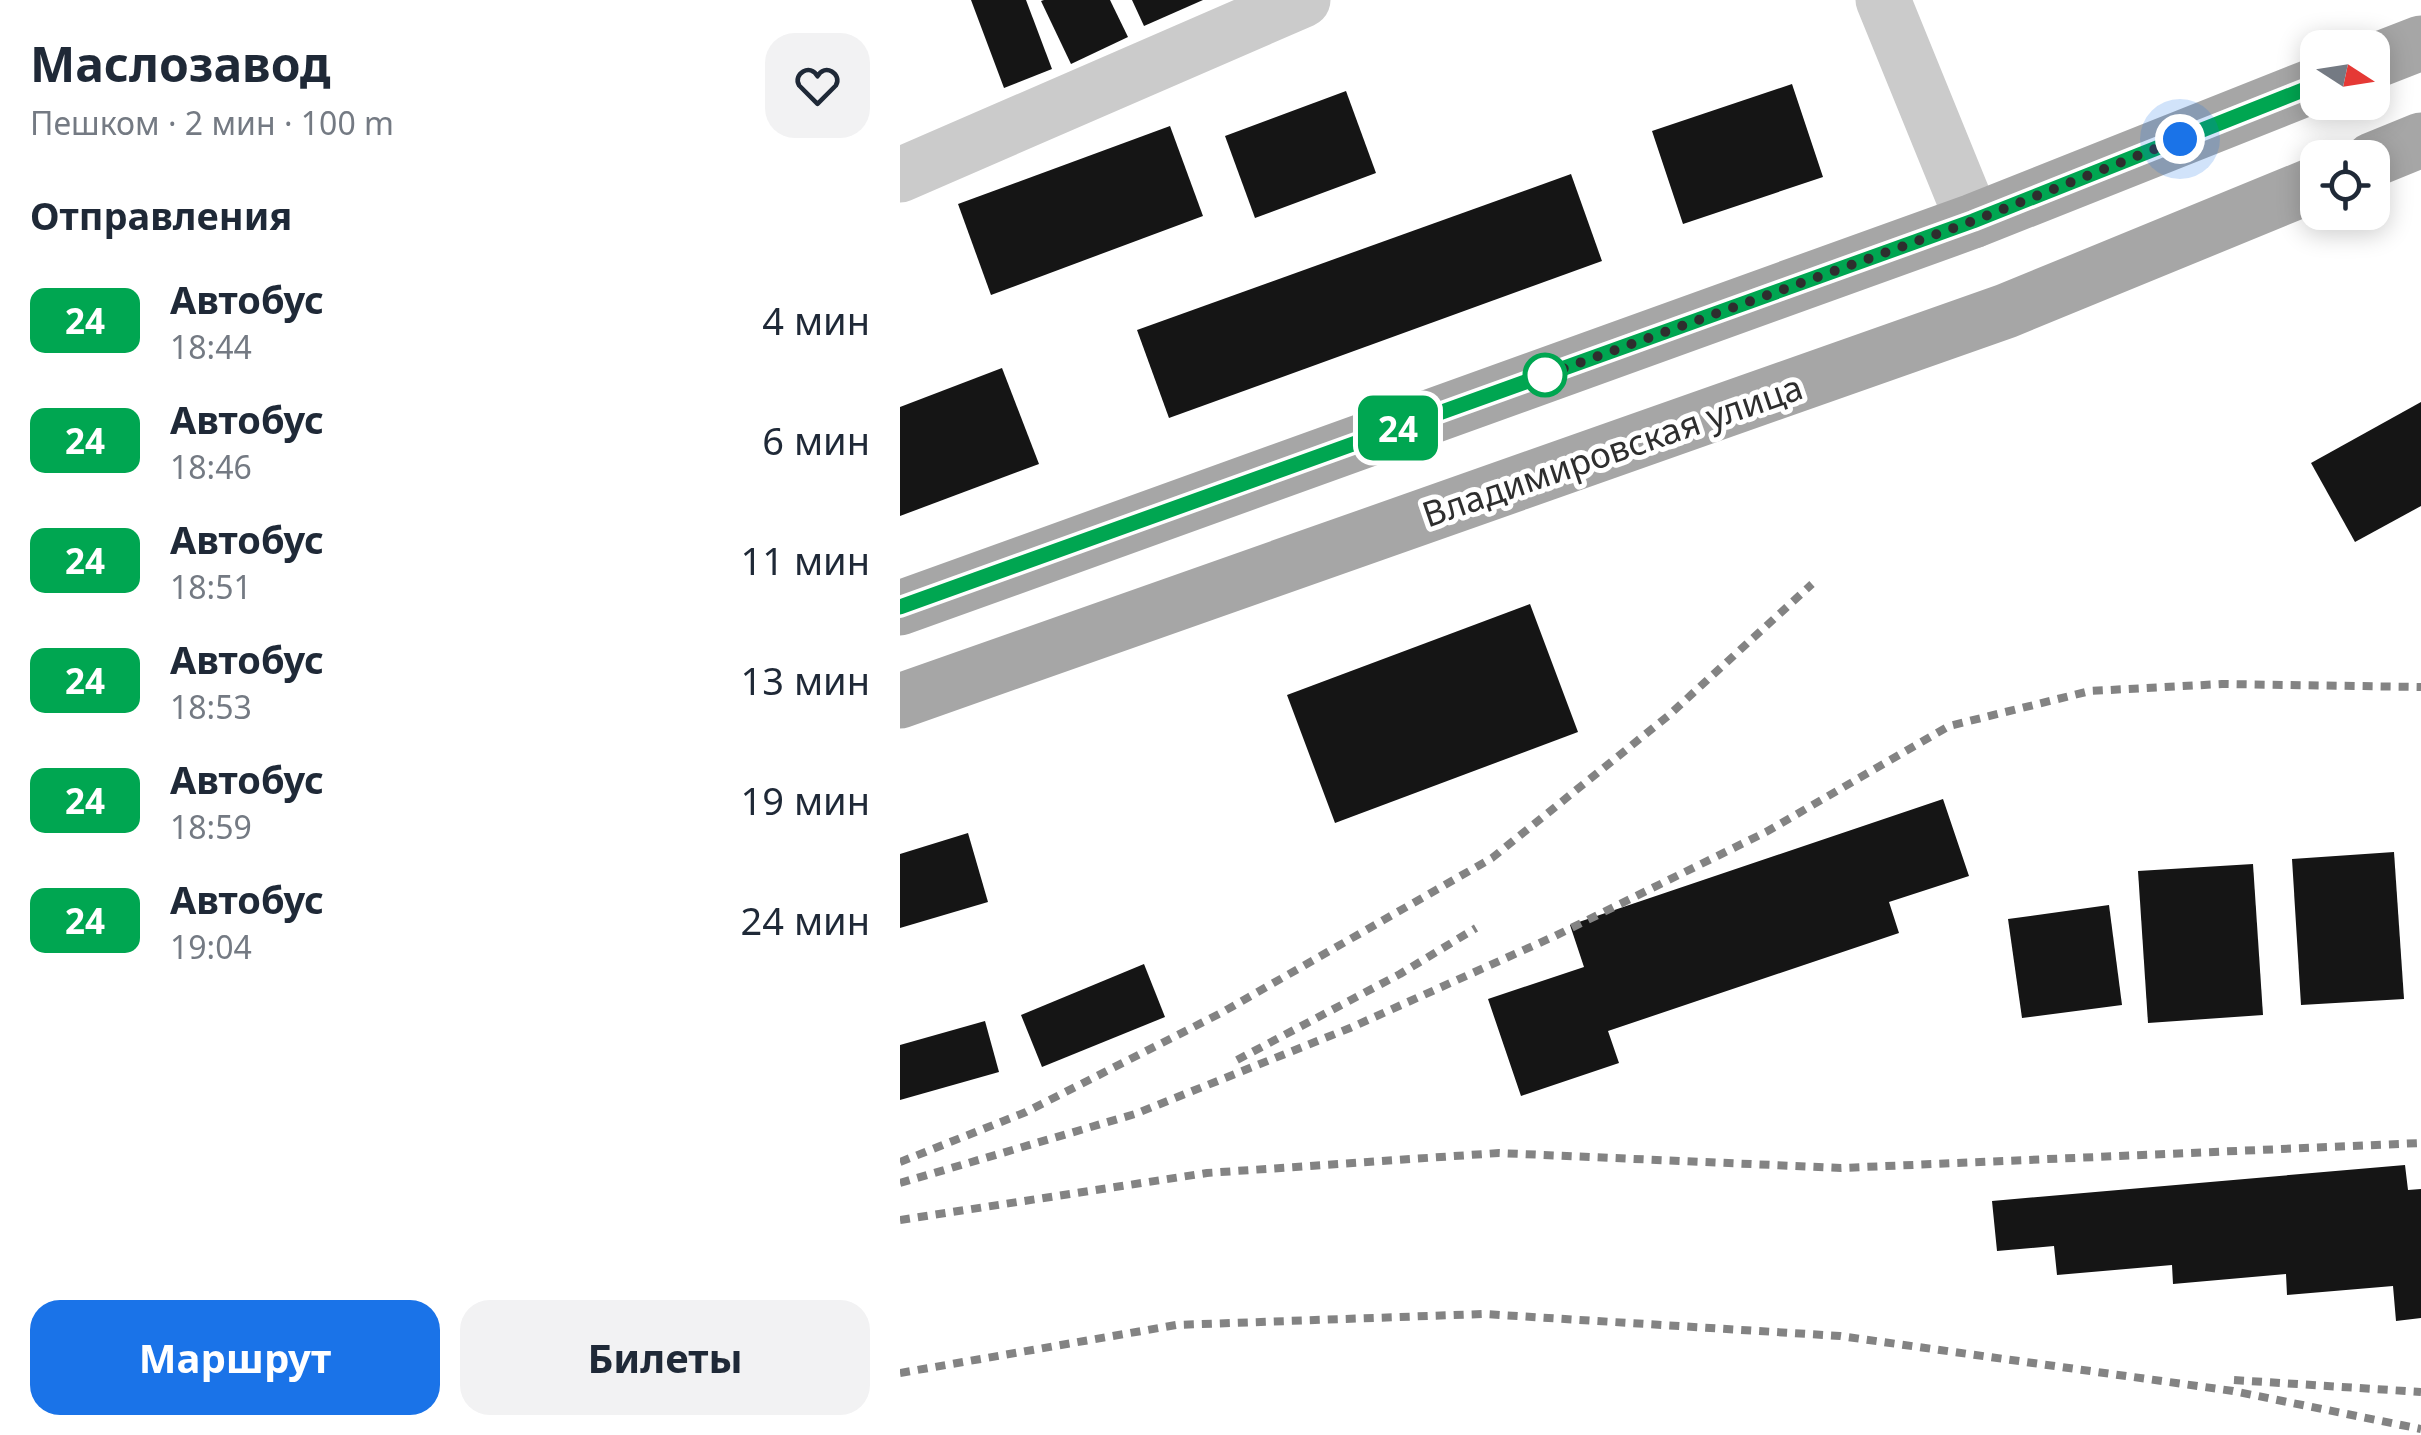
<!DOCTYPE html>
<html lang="ru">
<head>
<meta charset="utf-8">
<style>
  body { margin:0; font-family:"Noto Sans",sans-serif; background:#f2f2f3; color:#1f2937; height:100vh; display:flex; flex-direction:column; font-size:38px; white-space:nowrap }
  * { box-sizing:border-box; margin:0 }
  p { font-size:32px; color:#747a83 }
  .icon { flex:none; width:55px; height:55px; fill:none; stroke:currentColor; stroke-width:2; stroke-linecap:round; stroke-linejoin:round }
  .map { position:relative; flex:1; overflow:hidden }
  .side { display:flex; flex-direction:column; background:#fff; width:900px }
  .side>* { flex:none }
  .badge { padding:0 20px; border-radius:15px; font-size:35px; line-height:65px }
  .needle { width:65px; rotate:102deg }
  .fabs { position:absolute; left:1400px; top:30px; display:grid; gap:20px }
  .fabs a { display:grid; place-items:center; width:90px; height:90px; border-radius:20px; background:#fff; box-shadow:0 5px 25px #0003; font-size:50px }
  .you { position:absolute; width:50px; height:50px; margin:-25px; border:8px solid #fff; border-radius:50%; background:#1a73e8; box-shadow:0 0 0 15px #1a73e833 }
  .map>.badge { position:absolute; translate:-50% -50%; box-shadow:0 0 0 5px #fff }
  h2 { padding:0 30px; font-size:38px; line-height:90px }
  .round { display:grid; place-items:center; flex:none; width:105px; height:105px; border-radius:30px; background:#f2f2f3 }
  .head { display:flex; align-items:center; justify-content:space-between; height:170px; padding:0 30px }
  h1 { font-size:48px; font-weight:700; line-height:75px }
  .primary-button { display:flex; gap:20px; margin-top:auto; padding:20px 30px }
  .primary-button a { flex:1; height:115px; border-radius:30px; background:#1a73e8; color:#fff; font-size:40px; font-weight:700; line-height:115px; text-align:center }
  .primary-button a+a { background:#f2f2f3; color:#1f2937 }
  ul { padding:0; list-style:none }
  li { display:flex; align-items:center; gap:30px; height:120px; padding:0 30px }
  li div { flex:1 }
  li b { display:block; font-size:38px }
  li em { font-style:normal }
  li .badge { min-width:110px; font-weight:700; text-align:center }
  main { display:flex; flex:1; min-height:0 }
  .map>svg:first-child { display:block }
</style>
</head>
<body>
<main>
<section class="side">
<div class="head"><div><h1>Маслозавод</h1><p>Пешком · 2 мин · 100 m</p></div><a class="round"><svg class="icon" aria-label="heart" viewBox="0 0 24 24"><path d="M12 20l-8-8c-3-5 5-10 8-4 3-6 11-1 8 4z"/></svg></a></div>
<h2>Отправления</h2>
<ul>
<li><span class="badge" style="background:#00a651;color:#fff">24</span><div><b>Автобус</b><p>18:44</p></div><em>4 мин</em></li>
<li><span class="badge" style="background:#00a651;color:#fff">24</span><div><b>Автобус</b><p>18:46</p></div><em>6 мин</em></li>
<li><span class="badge" style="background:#00a651;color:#fff">24</span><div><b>Автобус</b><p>18:51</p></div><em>11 мин</em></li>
<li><span class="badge" style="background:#00a651;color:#fff">24</span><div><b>Автобус</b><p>18:53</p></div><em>13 мин</em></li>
<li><span class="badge" style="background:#00a651;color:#fff">24</span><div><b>Автобус</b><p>18:59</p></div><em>19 мин</em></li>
<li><span class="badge" style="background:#00a651;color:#fff">24</span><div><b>Автобус</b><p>19:04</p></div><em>24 мин</em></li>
</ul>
<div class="primary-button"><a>Маршрут</a><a>Билеты</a></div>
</section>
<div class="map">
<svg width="1521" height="1435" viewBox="0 0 1521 1435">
  <rect width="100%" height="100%" fill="#fff"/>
  <!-- building -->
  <g fill="#151515">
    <polygon points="71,0 126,0 152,69 104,88"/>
    <polygon points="144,0 210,0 228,37 171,64 141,1"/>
    <polygon points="232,0 303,0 244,26"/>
    <polygon points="892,84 923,177 783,224 752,131"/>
    <polygon points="446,91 476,173 355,218 325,136"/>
    <polygon points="270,126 303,216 91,295 58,204"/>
    <polygon points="671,174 702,261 269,418 237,330"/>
    <polygon points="102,368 139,464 0,516 0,407"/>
    <polygon points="1521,402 1521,506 1455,542 1411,463"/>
    <polygon points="630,604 678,732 435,823 387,695"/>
    <polygon points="1043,799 1069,876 989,902 999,933 708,1031 719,1063 621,1096 588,999 684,967 670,925"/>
    <polygon points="68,833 88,902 0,928 0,854"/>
    <polygon points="1494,852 1504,999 1401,1005 1392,859"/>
    <polygon points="1353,864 1363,1015 1248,1023 1238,871"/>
    <polygon points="1209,905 1222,1005 1122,1018 1108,919"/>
    <polygon points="244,964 265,1017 142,1067 121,1015"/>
    <polygon points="85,1021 99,1072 0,1100 0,1045"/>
    <polygon points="1505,1165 1508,1190 1521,1189 1521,1318 1496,1321 1493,1286 1387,1295 1386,1274 1273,1284 1272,1265 1157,1275 1154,1246 1097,1251 1092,1201"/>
  </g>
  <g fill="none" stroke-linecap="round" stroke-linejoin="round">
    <!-- minor -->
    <g stroke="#cbcbcb" stroke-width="55">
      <polyline points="983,0 1073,221"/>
      <polyline points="0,175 403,0"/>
    </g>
    <!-- major -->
    <g stroke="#a6a6a6" stroke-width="55">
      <polyline points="1472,62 1521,43"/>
      <polyline points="1472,160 1521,140"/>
      <polyline points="0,608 1073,221 1418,84"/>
      <polyline points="0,701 1106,311 1418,183"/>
    </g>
    <!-- rail -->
    <g stroke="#838383" stroke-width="8" stroke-dasharray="10 8" stroke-linecap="butt">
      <polyline points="337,1060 500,974 576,928"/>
      <polyline points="0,1162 126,1112 321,1013 592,858 768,716 912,584"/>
      <polyline points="0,1183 235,1114 450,1028 655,936 866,832 1049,726 1190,691 1322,684 1521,687"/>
      <polyline points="0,1220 307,1173 599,1153 941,1168 1521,1143"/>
      <polyline points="0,1373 276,1325 584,1314 940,1336 1333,1391 1521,1429"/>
      <polyline points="1334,1380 1521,1392"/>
    </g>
  </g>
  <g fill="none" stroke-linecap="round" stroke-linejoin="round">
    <!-- line casing -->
    <g stroke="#fff" stroke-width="22">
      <polyline id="line" points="0,607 1073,221 1418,84"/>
    </g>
    <!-- line -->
    <use href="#line" stroke="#00a651" stroke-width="15"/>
    <!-- walk -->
    <polyline stroke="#2e2e2e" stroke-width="10" stroke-dasharray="0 18" points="645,375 629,381 1073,221 1280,139"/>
  </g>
  <!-- markers -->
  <circle fill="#fff" stroke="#00a651" stroke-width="5" cx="645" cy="375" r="20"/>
  <g text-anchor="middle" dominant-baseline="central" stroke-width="10" stroke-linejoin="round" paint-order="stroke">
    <!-- street labels -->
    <g font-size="35" fill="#2e2e2e" stroke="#fff">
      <text transform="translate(712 450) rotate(-19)">Владимировская улица</text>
    </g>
  </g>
</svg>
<div class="fabs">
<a><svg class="needle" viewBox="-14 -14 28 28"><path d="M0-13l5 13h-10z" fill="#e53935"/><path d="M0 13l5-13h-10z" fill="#747a83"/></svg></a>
<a><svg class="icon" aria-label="locate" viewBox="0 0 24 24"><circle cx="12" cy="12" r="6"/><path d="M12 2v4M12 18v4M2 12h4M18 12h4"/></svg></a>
</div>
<div class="you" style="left:1280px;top:139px"></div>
<b class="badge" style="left:498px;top:428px;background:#00a651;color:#fff">24</b>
</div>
</main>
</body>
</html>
